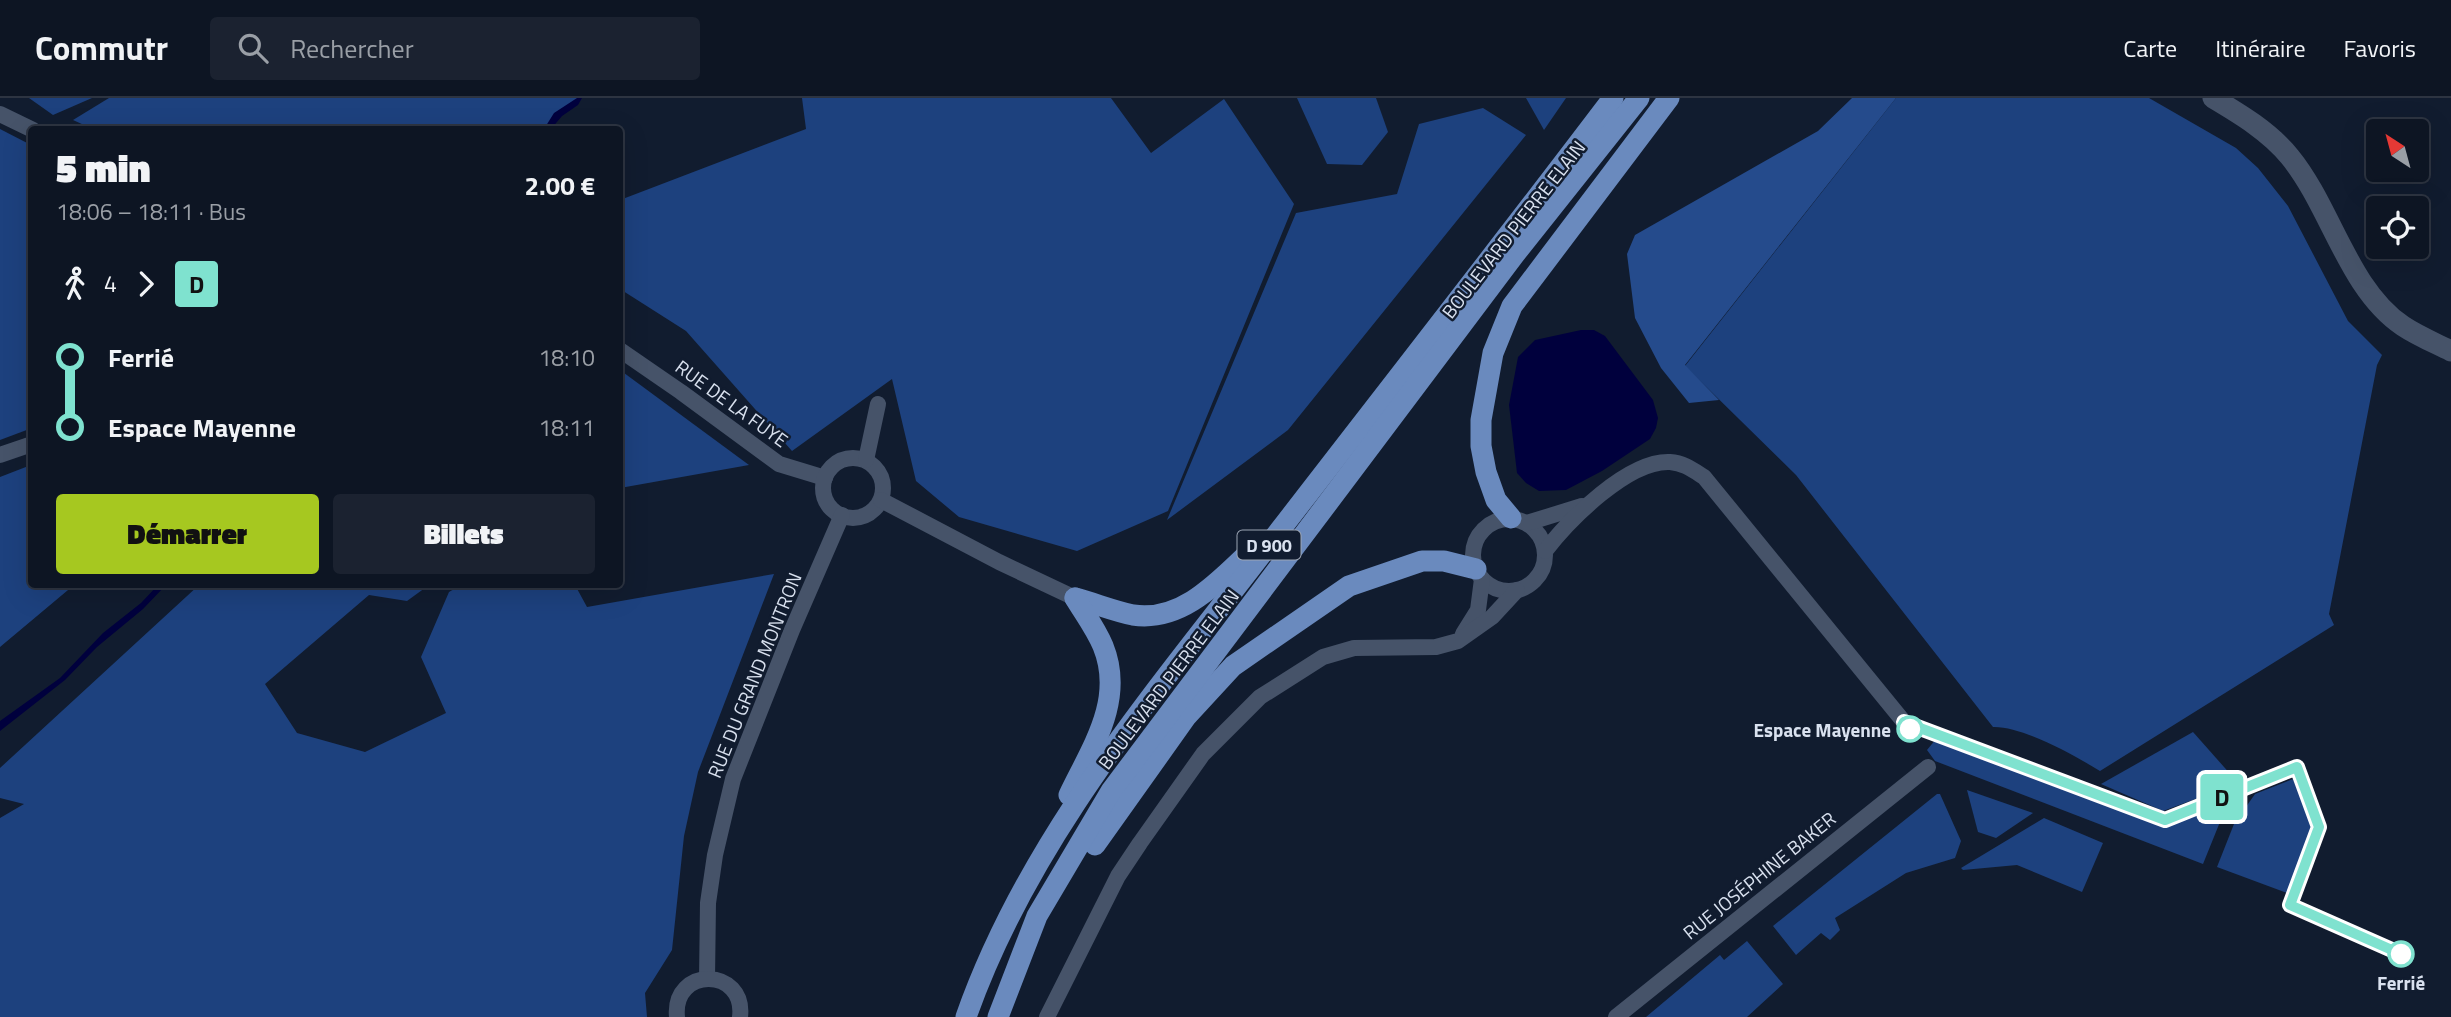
<!DOCTYPE html>
<html lang="fr">
<head>
<meta charset="utf-8">
<style>
  body { margin:0; font-family:"Titillium Web",sans-serif; background:#1b2230; color:#f1f3f6; height:100vh; display:flex; flex-direction:column; font-size:26px; white-space:nowrap }
  * { box-sizing:border-box; margin:0 }
  p { font-size:23px; color:#9a9fa6 }
  .icon { flex:none; width:38px; height:38px; fill:none; stroke:currentColor; stroke-width:2; stroke-linecap:round; stroke-linejoin:round }
  .map { position:relative; flex:1; overflow:hidden }
  .details { position:absolute; left:28px; top:28px; width:595px; height:462px; display:flex; flex-direction:column; background:#0d1523; border-radius:7px; box-shadow:0 7px 28px #0002,0 0 0 2px #2d3441 }
  .details>* { flex:none }
  .badge { padding:0 14px; border-radius:5px; font-size:24px; line-height:46px }
  .needle { width:46px; rotate:324deg }
  .fabs { position:absolute; left:2366px; top:21px; display:grid; gap:14px }
  .fabs a { display:grid; place-items:center; width:63px; height:63px; border-radius:7px; background:#0d1523; box-shadow:0 7px 28px #0002,0 0 0 2px #2d3441; font-size:35px }
  .map>.badge { position:absolute; translate:-50% -50%; box-shadow:0 0 0 4px #fff }
  .legs { display:flex; align-items:center; gap:10px; height:77px; padding:0 28px; font-size:23px }
  .legs p { margin-inline-start:auto }
  .overview { display:flex; align-items:center; justify-content:space-between; height:119px; padding:0 28px }
  h1 { font-size:38px; font-weight:800; line-height:52px }
  .button { display:flex; gap:14px; margin-top:auto; padding:14px 28px }
  .button a { flex:1; height:80px; border-radius:7px; background:#a6c820; color:#111; font-size:28px; font-weight:800; line-height:80px; text-align:center }
  .button a+a { background:#1b2230; color:#f1f3f6 }
  ul { padding:0 28px; list-style:none }
  li { display:flex; align-items:center; gap:24px; height:70px; font-size:26px }
  li i { display:grid; place-items:center; width:10px; height:100%; margin:0 9px; background:currentColor }
  li i::after { content:''; width:18px; height:18px; margin:-9px; border:5px solid; border-radius:50%; background:#0d1523 }
  li p { margin-inline-start:auto }
  li:first-child i { background:linear-gradient(#0000 50%,currentColor 0) }
  li:last-child i { background:linear-gradient(currentColor 50%,#0000 0) }
  header { display:flex; align-items:center; gap:42px; box-sizing:border-box; height:98px; padding:0 35px; background:#0d1523; border-bottom:2px solid #2d3441 }
  header strong { font-size:33px }
  nav { display:flex; gap:38px; margin-inline-start:auto; font-size:24px }
  .search { width:490px; height:63px; background:#1b2230; display:flex; align-items:center; gap:18px; box-sizing:border-box; padding:0 24px; border-radius:7px; color:#9a9fa6; font-size:26px }
  .map>svg:first-child { display:block }
</style>
</head>
<body>
<header>
<strong>Commutr</strong>
<div class="search"><svg class="icon" aria-label="search" viewBox="0 0 24 24"><circle cx="10" cy="10" r="6"/><path d="M15 15l6 6"/></svg>Rechercher</div>
<nav><a>Carte</a><a>Itinéraire</a><a>Favoris</a></nav>
</header>
<div class="map">
<svg width="2451" height="919" viewBox="0 0 2451 919">
  <rect width="100%" height="100%" fill="#111c2f"/>
  <!-- green -->
  <g fill="#1d417e">
    <polygon points="29,0 92,0 53,17"/>
    <polygon points="109,0 579,0 543,32 95,32 73,22"/>
    <polygon points="802,0 1111,0 1151,55 1224,1 1294,106 1168,413 1077,453 959,419 916,383 892,281 792,353 686,233 620,191 620,102 806,31"/>
    <polygon points="1297,0 1376,0 1388,34 1362,67 1327,66"/>
    <polygon points="1526,0 1566,0 1544,32"/>
    <path d="M1896,0H2149L2236,50L2258,70L2288,108L2348,223L2382,257L2377,267L2329,516L2334,527L2100,673C2074,657 2022,628 1993,629L1796,377L1685,268Z"/>
    <polygon points="1483,10 1526,37 1288,332 1167,422 1296,115 1397,96 1419,26"/>
    <polygon points="0,31 31,47 32,330 0,342"/>
    <polygon points="620,272 749,367 620,390"/>
    <polygon points="31,367 32,486 74,487 0,549 0,379"/>
    <polygon points="774,476 698,674 684,738 672,852 645,895 647,919 0,919 0,720 24,706 0,700 0,670 199,487 429,487 407,503 369,497 265,586 297,635 365,654 446,615 421,559 449,494 461,487 575,487 587,509"/>
    <polygon points="2193,634 2232,678 2236,686 2163,713 2101,686"/>
    <polygon points="1936,641 2164,729 2228,704 2231,706 2222,719 2203,766 1935,663 1927,652"/>
    <polygon points="2293,681 2312,729 2287,795 2217,769 2234,726 2255,696"/>
    <polygon points="1967,692 2033,715 1996,740 1978,734"/>
    <polygon points="1937,696 1940,696 1961,743 1955,760 1906,775 1835,820 1840,832 1830,842 1821,835 1796,857 1773,828"/>
    <polygon points="2044,720 2103,745 2082,794 2017,767 1963,772 1961,770"/>
    <polygon points="1747,843 1783,886 1747,919 1646,919 1720,857 1724,862"/>
  </g>
  <!-- forest -->
  <polygon fill="#254b8c" points="1852,0 1896,0 1685,267 1719,302 1689,305 1661,270 1635,220 1627,156 1635,137 1818,33"/>
  <!-- water -->
  <g fill="#00003d">
    <polygon points="577,0 582,0 578,7 562,18 551,31 544,31 554,15"/>
    <polygon points="1581,232 1594,232 1605,238 1653,302 1658,320 1656,330 1650,341 1602,373 1566,392 1539,393 1526,385 1517,375 1509,307 1518,259 1535,242"/>
    <polygon points="159,486 166,487 143,511 97,549 65,582 0,633 0,623 60,580 103,535 141,505"/>
  </g>
  <g fill="none" stroke-linecap="round" stroke-linejoin="round">
    <!-- street -->
    <g stroke="#465369" stroke-width="16">
      <polyline points="0,16 33,32"/>
      <polyline points="620,252 681,294 779,366 825,380"/>
      <polyline points="0,357 32,346"/>
      <circle cx="853" cy="390" r="30"/>
      <polyline points="866,362 878,306"/>
      <polyline points="881,402 999,464 1075,500"/>
      <circle cx="1509" cy="457" r="36"/>
      <polyline points="1527,425 1582,408"/>
      <path d="M1545,453C1569,422 1628,362 1670,364C1684,365 1693,372 1704,379L1904,624"/>
      <polyline points="1463,536 1478,512 1482,481"/>
      <polyline points="707,881 708,805 715,757 733,681 792,532 842,417"/>
      <path d="M677,919C672,868 746,869 740,919"/>
      <polyline points="1047,919 1118,778 1140,745 1203,656 1260,599 1323,559 1354,550 1436,549 1458,543 1492,519 1517,492"/>
      <polyline points="1616,919 1928,669"/>
    </g>
    <!-- secondary -->
    <path stroke="#465369" stroke-width="21" d="M2213,0C2240,16 2270,34 2290,59C2331,109 2348,191 2403,228C2418,238 2435,245 2451,253"/>
    <!-- primary -->
    <g stroke="#6a8abe" stroke-width="21">
      <polyline points="1511,420 1496,402 1486,374 1481,348 1481,322 1493,255 1512,208 1669,0"/>
      <path d="M1075,500C1094,505 1114,513 1133,517C1185,525 1223,478 1257,447"/>
      <path d="M1069,697C1092,649 1125,602 1103,548C1096,531 1084,515 1075,500"/>
      <polyline points="1095,747 1186,619 1233,568 1349,488 1422,463 1444,463 1476,471"/>
      <path d="M966,919C1027,745 1149,602 1260,458C1378,305 1497,153 1613,0"/>
      <polyline points="998,919 1037,818 1111,693 1515,156 1639,0"/>
    </g>
  </g>
  <g fill="none" stroke-linecap="round" stroke-linejoin="round">
    <!-- line-1 casing -->
    <g stroke="#fff" stroke-width="16">
      <polyline id="line-1" points="1910,631 1904,624 2165,722 2297,669 2319,729 2290,807 2401,856"/>
    </g>
    <!-- line-1 -->
    <use href="#line-1" stroke="#7fe2cf" stroke-width="10"/>
  </g>
  <!-- markers -->
  <g fill="#fff" stroke="#7fe2cf" stroke-width="3.5">
    <circle cx="1910" cy="631" r="12"/>
    <circle cx="2401" cy="856" r="12"/>
  </g>
  <g text-anchor="middle" dominant-baseline="central" stroke-width="5" stroke-linejoin="round" paint-order="stroke">
    <!-- shield labels -->
    <rect fill="#111c2f" stroke="#9da6b5" stroke-width="2" x="1237.5" y="432.5" width="63" height="29" rx="5"/>
    <g font-size="18" font-weight="bold" fill="#d9e1ef">
      <text x="1269" y="447">D 900</text>
    </g>
    <!-- street labels -->
    <g font-size="19" fill="#d9e1ef" stroke="#111c2f">
      <text transform="translate(1513 131) rotate(-52)">BOULEVARD PIERRE ELAIN</text>
      <text transform="translate(732 305) rotate(36)">RUE DE LA FUYE</text>
      <text transform="translate(754 577) rotate(-68)">RUE DU GRAND MONTRON</text>
      <text transform="translate(1168 581) rotate(-53)">BOULEVARD PIERRE ELAIN</text>
      <text transform="translate(1759 777) rotate(-39)">RUE JOSÉPHINE BAKER</text>
    </g>
    <!-- stop labels -->
    <g font-size="19" font-weight="bold" fill="#d9e1ef" stroke="#111c2f" text-anchor="end">
      <text x="1891" y="631">Espace Mayenne</text>
      <text x="2401" y="884" text-anchor="middle">Ferrié</text>
    </g>
  </g>
</svg>
<div class="fabs">
<a><svg class="needle" viewBox="-14 -14 28 28"><path d="M0-13l5 13h-10z" fill="#e53935"/><path d="M0 13l5-13h-10z" fill="#9a9fa6"/></svg></a>
<a><svg class="icon" aria-label="locate" viewBox="0 0 24 24"><circle cx="12" cy="12" r="6"/><path d="M12 2v4M12 18v4M2 12h4M18 12h4"/></svg></a>
</div>
<b class="badge" style="left:2222px;top:699px;background:#7fe2cf;color:#111">D</b>
<section class="details">
<div class="overview"><div><h1>5 min</h1><p>18:06 – 18:11 · Bus</p></div><b>2.00 €</b></div>
<div class="legs"><svg class="icon" aria-label="walk" viewBox="0 0 24 24"><circle cx="13" cy="4" r="2"/><path d="M13 8l-2 6 4 7M11 14l-3 7M7 12l3-4h3l4 4"/></svg>4<svg class="icon" aria-label="forward" viewBox="0 0 24 24"><path d="M9 5l7 7-7 7"/></svg><b class="badge" style="background:#7fe2cf;color:#111">D</b></div>
<ul>
<li><i style="color:#7fe2cf"></i><b>Ferrié</b><p>18:10</p></li>
<li><i style="color:#7fe2cf"></i><b>Espace Mayenne</b><p>18:11</p></li>
</ul>
<div class="button"><a>Démarrer</a><a>Billets</a></div>
</section>
</div>
</body>
</html>
